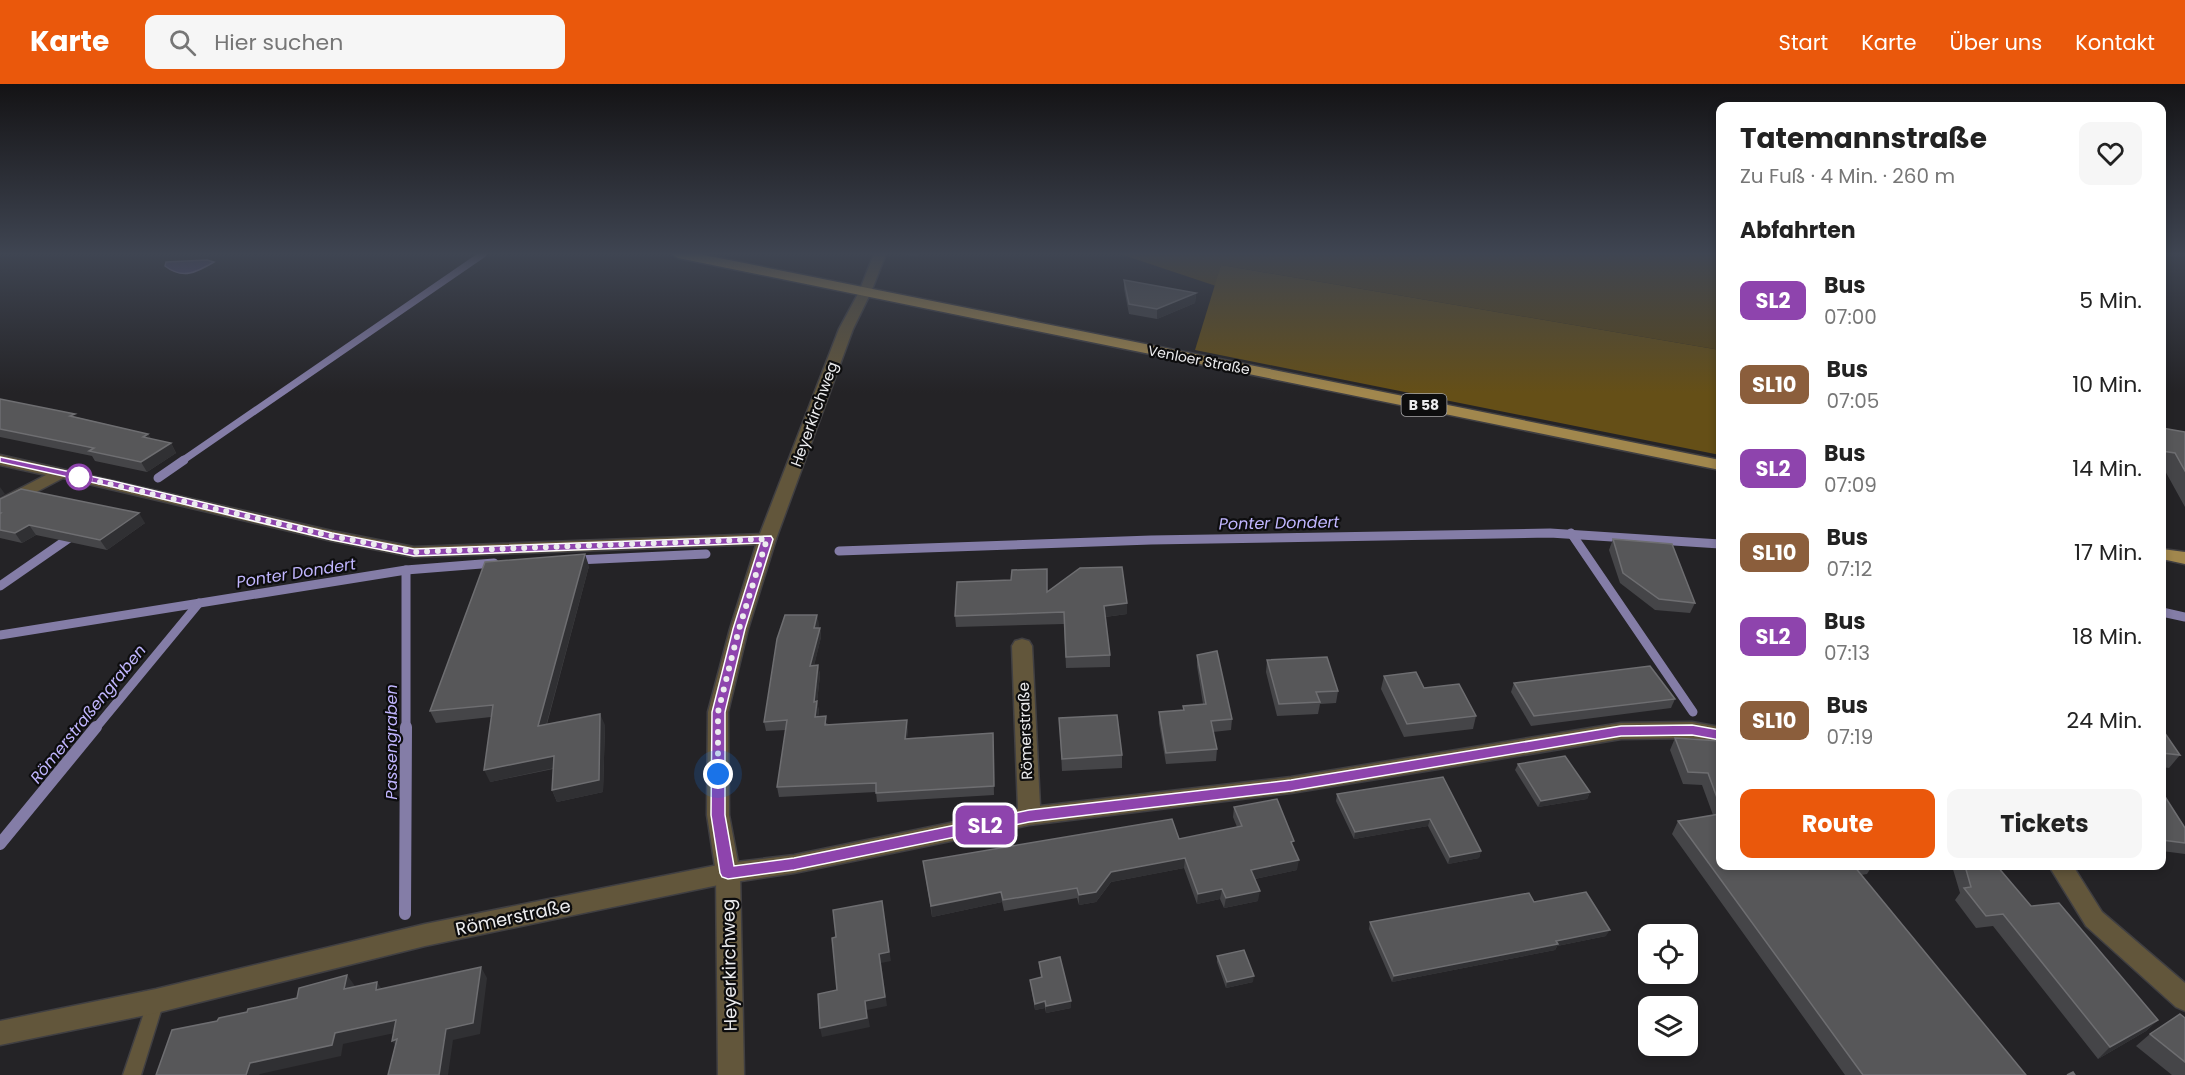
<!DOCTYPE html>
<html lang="de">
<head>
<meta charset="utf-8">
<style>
  body { margin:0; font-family:Poppins,sans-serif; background:#f6f6f6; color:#222; height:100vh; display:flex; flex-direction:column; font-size:22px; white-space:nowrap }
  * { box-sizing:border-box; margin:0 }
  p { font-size:20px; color:#767676 }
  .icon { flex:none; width:33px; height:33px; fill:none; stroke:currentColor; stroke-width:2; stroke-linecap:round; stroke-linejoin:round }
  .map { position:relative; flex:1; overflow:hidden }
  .side { position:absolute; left:1716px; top:18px; width:450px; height:768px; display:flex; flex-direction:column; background:#fff; border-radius:12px; box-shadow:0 3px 9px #0003 }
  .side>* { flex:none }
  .badge { padding:0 12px; border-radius:9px; font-size:21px; line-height:39px }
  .controls { position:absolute; left:1638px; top:840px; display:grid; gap:12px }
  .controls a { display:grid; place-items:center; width:60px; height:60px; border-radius:12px; background:#fff; box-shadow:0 3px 9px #0003; font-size:30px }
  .you { position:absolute; width:30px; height:30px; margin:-15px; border:4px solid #fff; border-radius:50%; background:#1a73e8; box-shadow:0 0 0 9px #1a73e833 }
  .map>.badge { position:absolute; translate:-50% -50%; box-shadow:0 0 0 3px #fff }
  h2 { padding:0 24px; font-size:22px; line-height:54px }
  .round { display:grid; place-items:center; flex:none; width:63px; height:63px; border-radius:12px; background:#f6f6f6 }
  .headline { display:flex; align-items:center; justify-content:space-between; height:102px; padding:0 24px }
  h1 { font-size:28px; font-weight:700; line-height:45px }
  .cta { display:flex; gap:12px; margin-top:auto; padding:12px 24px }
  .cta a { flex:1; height:69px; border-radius:12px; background:#ea580c; color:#fff; font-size:24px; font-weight:700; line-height:69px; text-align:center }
  .cta a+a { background:#f6f6f6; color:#222 }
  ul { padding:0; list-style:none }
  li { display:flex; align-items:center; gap:18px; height:84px; padding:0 24px }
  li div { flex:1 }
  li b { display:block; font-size:22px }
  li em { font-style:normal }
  li .badge { min-width:66px; font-weight:700; text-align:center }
  header { display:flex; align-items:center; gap:36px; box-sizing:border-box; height:84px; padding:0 30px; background:#ea580c; color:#fff }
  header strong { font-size:28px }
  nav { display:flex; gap:33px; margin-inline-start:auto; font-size:21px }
  .search { width:420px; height:54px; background:#f6f6f6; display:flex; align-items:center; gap:15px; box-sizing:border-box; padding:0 21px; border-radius:12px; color:#767676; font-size:22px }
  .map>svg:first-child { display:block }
</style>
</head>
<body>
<header>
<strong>Karte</strong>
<div class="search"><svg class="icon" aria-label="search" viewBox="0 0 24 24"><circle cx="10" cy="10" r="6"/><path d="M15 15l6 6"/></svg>Hier suchen</div>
<nav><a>Start</a><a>Karte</a><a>Über uns</a><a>Kontakt</a></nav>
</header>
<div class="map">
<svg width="2185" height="991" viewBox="0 0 2185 991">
  <rect width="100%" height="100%" fill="#242326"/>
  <!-- green -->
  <polygon fill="#594617" points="1120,170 1720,170 1720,266 1221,181 1216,202"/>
  <!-- forest -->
  <polygon fill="#654f17" points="1221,181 1720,266 1720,371 1195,266"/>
  <!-- water -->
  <path fill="#584d89" stroke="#847da7" stroke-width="1.5" d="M207,176L214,178C197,188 183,196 165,182L166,178Z"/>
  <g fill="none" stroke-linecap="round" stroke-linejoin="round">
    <!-- stream-far2 -->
    <polyline stroke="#847da7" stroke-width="7" points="182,377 483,170"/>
    <!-- stream-far1 -->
    <g stroke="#847da7" stroke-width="9">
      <polyline points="158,394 184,376"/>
      <polyline points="1571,449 1693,628"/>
      <polyline points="839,467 1151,456 1550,449 1720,460"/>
      <polyline points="577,476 706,470"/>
      <polyline points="0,502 75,450"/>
      <polyline points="2162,528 2185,533"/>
      <polyline points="0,551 406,486 494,479"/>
      <polyline points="95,645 199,519"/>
      <polyline points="406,645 406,486"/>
    </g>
    <!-- stream -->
    <g stroke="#847da7" stroke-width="12">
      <polyline points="0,760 96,643"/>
      <polyline points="405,830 406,643"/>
    </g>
    <!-- service casing -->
    <g stroke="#403f42" stroke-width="3">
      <polygon id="service" points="156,909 162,912 164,917 141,991 123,991 148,917 150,912"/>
    </g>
    <!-- minor casing -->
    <g stroke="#403f42" stroke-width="3">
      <g id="minor">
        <polygon points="0,371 332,447 414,463 767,450 773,451 776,455 773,459 767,460 414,473 332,457 63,394 0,427 0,415 46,391 0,381"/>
        <polygon points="1022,555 1029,557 1032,562 1040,722 1291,693 1621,639 1692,638 1720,643 1720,659 1692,654 1621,655 1291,709 1029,741 794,789 728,799 425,862 156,929 0,961 0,937 156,905 425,840 728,779 794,771 1018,725 1012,562 1015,557"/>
        <polygon points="2049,782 2073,782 2102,828 2185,899 2185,927 2176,923 2086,842"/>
      </g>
    </g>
    <!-- tertiary casing -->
    <g stroke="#403f42" stroke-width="3">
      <polygon id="tertiary" points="874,170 886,170 871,208 853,245 776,455 748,545 728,628 729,731 740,789 744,991 718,991 716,789 707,731 708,628 730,545 758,455 839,245 859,208"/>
    </g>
    <!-- primary casing -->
    <g stroke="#403f42" stroke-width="3">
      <g id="primary">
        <polygon points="672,170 699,170 1720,376 1720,386 678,174"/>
        <polygon points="2162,465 2185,468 2185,480 2162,475"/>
      </g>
    </g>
    <!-- service -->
    <use href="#service" fill="#62563b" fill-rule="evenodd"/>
    <!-- minor -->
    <use href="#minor" fill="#62563b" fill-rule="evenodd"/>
    <!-- tertiary -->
    <use href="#tertiary" fill="#62563b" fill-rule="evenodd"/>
    <!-- primary -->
    <use href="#primary" fill="#a1874d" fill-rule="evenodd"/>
  </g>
  <!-- wall -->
  <g fill="#454548">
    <polygon points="903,170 918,170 917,173"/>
    <polygon points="1124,196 1196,209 1195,219 1157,235 1129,230 1124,205"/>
    <polygon points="0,315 148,350 151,355 171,359 176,369 147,388 95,377 92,372 0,353"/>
    <polygon points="2162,344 2185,348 2185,423 2164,385 2162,384"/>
    <polygon points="0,415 145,439 107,466 36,451 22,459 0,454"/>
    <polygon points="1613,455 1695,519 1690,529 1655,526 1620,499 1609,466"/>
    <polygon points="589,482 547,640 605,641 603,708 557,718 552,706 553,685 490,698 491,633 436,639 430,627"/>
    <polygon points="1047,508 1127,519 1127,530 1105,533 1110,571 1110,583 1066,584 1064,540 956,543 955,532"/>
    <polygon points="819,540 818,544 820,544 821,553 814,581 818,581 820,591 817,618 819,627 818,633 828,640 908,645 907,654 993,649 994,711 877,718 876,708 779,713 777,703 786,646 766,647 764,638"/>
    <polygon points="1197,571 1232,635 1231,646 1213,648 1217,665 1216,677 1166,680 1159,639 1159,628 1183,626 1183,622 1203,620 1197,582"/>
    <polygon points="1267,576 1338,607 1336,619 1320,620 1318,630 1277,632 1266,588"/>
    <polygon points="1384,592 1424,604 1476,632 1473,645 1404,653 1381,605"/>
    <polygon points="1514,599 1675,615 1671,624 1531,642 1511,608"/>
    <polygon points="1059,634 1122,671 1122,684 1062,687"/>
    <polygon points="2162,645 2180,671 2169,684 2162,683"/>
    <polygon points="1675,654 1720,657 1720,782 1872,782 1867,790 1861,791 2026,991 1845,991 1672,750 1678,737 1713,731 1702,701 1683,700 1670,666"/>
    <polygon points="1518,680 1590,708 1587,715 1538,723 1515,686"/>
    <polygon points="1443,693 1481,767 1479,774 1448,780 1428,742 1354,755 1336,717 1337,710"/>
    <polygon points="2162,708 2185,744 2185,770 2162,767"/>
    <polygon points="1234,723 1293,763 1297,786 1255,795 1258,817 1224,824 1220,815 1197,820 1184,784 1111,798 1096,818 1079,821 1077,814 1004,827 1002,818 932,833 923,777 1179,755 1237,743 1233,733"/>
    <polygon points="1952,782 1997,782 2031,822 2158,936 2146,947 2098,975 1993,842 1976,844 1955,816 1960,809"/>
    <polygon points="1534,818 1606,852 1557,862 1555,866 1392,898 1369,845 1370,838"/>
    <polygon points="1217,872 1253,898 1226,904 1217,878"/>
    <polygon points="1039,878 1071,924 1046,929 1045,924 1035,926 1030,896 1041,894"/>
    <polygon points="2185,934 2185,991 2172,991 2136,962 2150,950"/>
  </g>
  <!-- shaded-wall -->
  <g fill="#303033">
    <polygon points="1196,209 1195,219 1157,235 1157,225"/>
    <polygon points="148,350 154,360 143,353"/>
    <polygon points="171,359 176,369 147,388 141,378"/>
    <polygon points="0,403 5,410 0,413"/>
    <polygon points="139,429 145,439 107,466 100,456"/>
    <polygon points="29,441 36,451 22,459 15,449"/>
    <polygon points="585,470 589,482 543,653 538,642"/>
    <polygon points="1127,519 1127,530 1104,533 1104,522"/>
    <polygon points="817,531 819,540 816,553 814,544"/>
    <polygon points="820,544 821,553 812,591 810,582"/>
    <polygon points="818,581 820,591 817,618 819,627 817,642 815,633 814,618"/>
    <polygon points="600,630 605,641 603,708 557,718 552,706"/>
    <polygon points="907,636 908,645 906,664 905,655"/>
    <polygon points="554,672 559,683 490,698 484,686"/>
    <polygon points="1590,708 1587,715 1538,723 1541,717"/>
    <polygon points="1430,735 1428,742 1354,755 1355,748"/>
    <polygon points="1481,767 1479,774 1448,780 1450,773"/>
    <polygon points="1185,774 1184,784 1111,798 1096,818 1079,821 1079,811 1111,788"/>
    <polygon points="1299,776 1297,786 1250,796 1251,786"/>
    <polygon points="1222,805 1220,815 1197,820 1198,810"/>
    <polygon points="1260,807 1258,817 1224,824 1226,814"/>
    <polygon points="1001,808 1002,818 932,833 931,822"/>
    <polygon points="882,817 891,877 881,879 887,922 867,926 870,943 822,953 820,944 865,917 879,870"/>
    <polygon points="1610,846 1606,852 1557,862 1555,866 1392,898 1394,892"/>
    <polygon points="481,883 487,894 480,950 453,956 448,991 439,991 446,945"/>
    <polygon points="347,891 355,902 352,917 344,905"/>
    <polygon points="1254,892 1253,898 1226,904 1227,898"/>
    <polygon points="377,898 385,910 376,906"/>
    <polygon points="1045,917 1045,924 1035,926 1035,920"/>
    <polygon points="1071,917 1071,924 1046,929 1046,922"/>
    <polygon points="396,936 404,947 343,960 341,972 260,990 259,991 246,991 250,979 335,949"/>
    <polygon points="2158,936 2146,947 2098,975 2110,963"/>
    <polygon points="397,955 400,968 392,957"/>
  </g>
  <!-- building -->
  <g fill="#575759" stroke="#6e6e71" stroke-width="1.5">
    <polygon points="1124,196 1196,209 1157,225 1129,220"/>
    <polygon points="0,315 75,330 70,332 148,350 143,353 171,359 141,378 89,367 94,364 0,345"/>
    <polygon points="2162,344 2185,348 2185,387 2175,369 2162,367"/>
    <polygon points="21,405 139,429 100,456 29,441 15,449 0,446 0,430 1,429 0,429 0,415"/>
    <polygon points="1613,455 1672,460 1695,519 1659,515 1623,489"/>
    <polygon points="585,470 538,642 600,630 599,696 552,706 554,672 484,686 493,621 430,627 485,478"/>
    <polygon points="1122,483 1127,519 1104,522 1110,571 1066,573 1064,528 955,532 957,498 1011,496 1012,486 1047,485 1047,508 1080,484"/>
    <polygon points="785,531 817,531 814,544 820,544 810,582 818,581 814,618 817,617 815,633 826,632 825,641 907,636 905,655 993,649 994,702 876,709 876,699 777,703 787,636 764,638 777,555"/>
    <polygon points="1217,567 1232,635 1211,637 1217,665 1166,669 1159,628 1184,626 1183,622 1206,620 1197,571"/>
    <polygon points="1327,573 1338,607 1316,608 1320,618 1279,620 1267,576"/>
    <polygon points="1650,582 1675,615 1534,632 1514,599"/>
    <polygon points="1416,588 1424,604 1459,600 1476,632 1407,640 1384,592"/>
    <polygon points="1117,631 1122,671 1062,675 1059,634"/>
    <polygon points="2162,645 2180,671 2162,669"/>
    <polygon points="1675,654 1720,657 1720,722 1708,689 1688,688"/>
    <polygon points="1565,672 1590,708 1541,717 1518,680"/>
    <polygon points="1443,693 1481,767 1450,773 1430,735 1355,748 1337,710"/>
    <polygon points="2162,708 2185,744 2185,759 2162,756"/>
    <polygon points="1277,715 1294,757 1291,758 1299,776 1251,786 1260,807 1226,814 1222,805 1198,810 1185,774 1111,788 1096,808 1079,811 1077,804 1003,816 1001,808 931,822 923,777 1172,735 1179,755 1242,742 1234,723"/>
    <polygon points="1720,730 1720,782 1854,782 2026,991 1863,991 1678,737"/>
    <polygon points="1965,782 1997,782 2031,822 2059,819 2158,936 2110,963 2003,830 1986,832 1964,804 1971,803"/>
    <polygon points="1586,808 1610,846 1556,857 1558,860 1394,892 1370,838 1529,809 1534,818"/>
    <polygon points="882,817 889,868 879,870 885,913 865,917 867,934 820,944 818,910 837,906 832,854 836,853 833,826"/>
    <polygon points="1244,866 1254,892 1227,898 1217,872"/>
    <polygon points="1060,873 1071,917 1046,922 1045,917 1035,920 1030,896 1042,893 1039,878"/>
    <polygon points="481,883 473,939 446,945 439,991 388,991 397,955 392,957 396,936 335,949 332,961 250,979 246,991 156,991 172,946 217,937 219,934 247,928 248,925 297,914 299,904 347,891 344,905 377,898 376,906"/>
    <polygon points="2180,930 2185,934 2185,978 2150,950"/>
    <polygon points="2073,988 2075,991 2067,991"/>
  </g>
  <!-- sky -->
  <linearGradient id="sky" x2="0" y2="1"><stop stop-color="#141315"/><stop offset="0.55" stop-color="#3f4552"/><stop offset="1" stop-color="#3f4552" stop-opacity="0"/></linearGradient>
  <rect width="2185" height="309" fill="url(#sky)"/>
  <!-- line -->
  <polygon fill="#8e44ad" stroke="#fff" stroke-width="1.5" points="0,373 113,397 332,449 414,465 771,452 773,455 745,545 725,628 725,731 734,782 794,774 1029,726 1291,696 1621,642 1692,641 1720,646 1727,651 1720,656 1692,651 1621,652 1291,707 1029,738 794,786 728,795 722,793 720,789 711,731 712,628 733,545 760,459 414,472 332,456 113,403 0,378"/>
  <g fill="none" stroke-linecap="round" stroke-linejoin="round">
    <!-- walk -->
    <polyline stroke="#ececee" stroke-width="6" stroke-dasharray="0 10.8" points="79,393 332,452 414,468 767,455 739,545 718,628 718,690"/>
  </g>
  <!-- markers -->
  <circle fill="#fff" stroke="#8e44ad" stroke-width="3" cx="79" cy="393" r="12"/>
  <g text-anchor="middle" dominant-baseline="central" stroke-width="4.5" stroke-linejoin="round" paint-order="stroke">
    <!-- far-street labels -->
    <g font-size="14" fill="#ececee" stroke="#0d0d0e">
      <text transform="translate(1199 276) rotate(11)">Venloer Straße</text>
    </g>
    <!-- shield labels -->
    <rect fill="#0d0d0e" stroke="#a9a9ab" stroke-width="1.5" x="1401.5" y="310" width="45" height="22" rx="4.5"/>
    <g font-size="14" font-weight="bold" fill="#ececee">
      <text x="1424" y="321">B 58</text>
    </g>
    <!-- street labels -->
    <g font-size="15" fill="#ececee" stroke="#0d0d0e">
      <text transform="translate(814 330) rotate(-70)">Heyerkirchweg</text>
      <text transform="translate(1025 647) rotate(-92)">Römerstraße</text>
    </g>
    <!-- water labels -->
    <g font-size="16" font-style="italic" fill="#c1b6ff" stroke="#0d0d0e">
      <text transform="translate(1279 439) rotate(-1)">Ponter Dondert</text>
      <text transform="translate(296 489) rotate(-9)">Ponter Dondert</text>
      <text transform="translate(88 630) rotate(-51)">Römerstraßengraben</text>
      <text transform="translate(391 658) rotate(-90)">Passengraben</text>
    </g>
    <!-- near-street labels -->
    <g font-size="18" fill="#ececee" stroke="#0d0d0e">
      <text transform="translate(513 833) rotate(-12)">Römerstraße</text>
      <text transform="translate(729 881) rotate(-91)">Heyerkirchweg</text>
    </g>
  </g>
</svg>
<div class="controls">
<a><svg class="icon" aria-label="locate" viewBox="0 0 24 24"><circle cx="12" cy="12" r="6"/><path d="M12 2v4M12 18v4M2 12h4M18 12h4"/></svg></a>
<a><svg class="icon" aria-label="layers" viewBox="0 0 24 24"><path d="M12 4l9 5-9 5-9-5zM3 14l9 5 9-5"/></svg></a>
</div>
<div class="you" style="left:718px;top:690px"></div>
<b class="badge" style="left:985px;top:741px;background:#8e44ad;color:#fff">SL2</b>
<section class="side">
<div class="headline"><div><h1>Tatemannstraße</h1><p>Zu Fuß · 4 Min. · 260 m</p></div><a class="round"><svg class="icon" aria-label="heart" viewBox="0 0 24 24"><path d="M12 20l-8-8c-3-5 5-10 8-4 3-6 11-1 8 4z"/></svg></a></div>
<h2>Abfahrten</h2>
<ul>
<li><span class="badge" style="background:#8e44ad;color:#fff">SL2</span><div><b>Bus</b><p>07:00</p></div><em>5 Min.</em></li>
<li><span class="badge" style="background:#8b5e3c;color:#fff">SL10</span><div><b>Bus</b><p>07:05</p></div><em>10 Min.</em></li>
<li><span class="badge" style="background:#8e44ad;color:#fff">SL2</span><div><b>Bus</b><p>07:09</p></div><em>14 Min.</em></li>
<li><span class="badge" style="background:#8b5e3c;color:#fff">SL10</span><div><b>Bus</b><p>07:12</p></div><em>17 Min.</em></li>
<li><span class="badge" style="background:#8e44ad;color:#fff">SL2</span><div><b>Bus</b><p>07:13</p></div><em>18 Min.</em></li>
<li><span class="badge" style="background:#8b5e3c;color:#fff">SL10</span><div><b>Bus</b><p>07:19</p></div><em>24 Min.</em></li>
</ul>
<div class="cta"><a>Route</a><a>Tickets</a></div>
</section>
</div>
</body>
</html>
